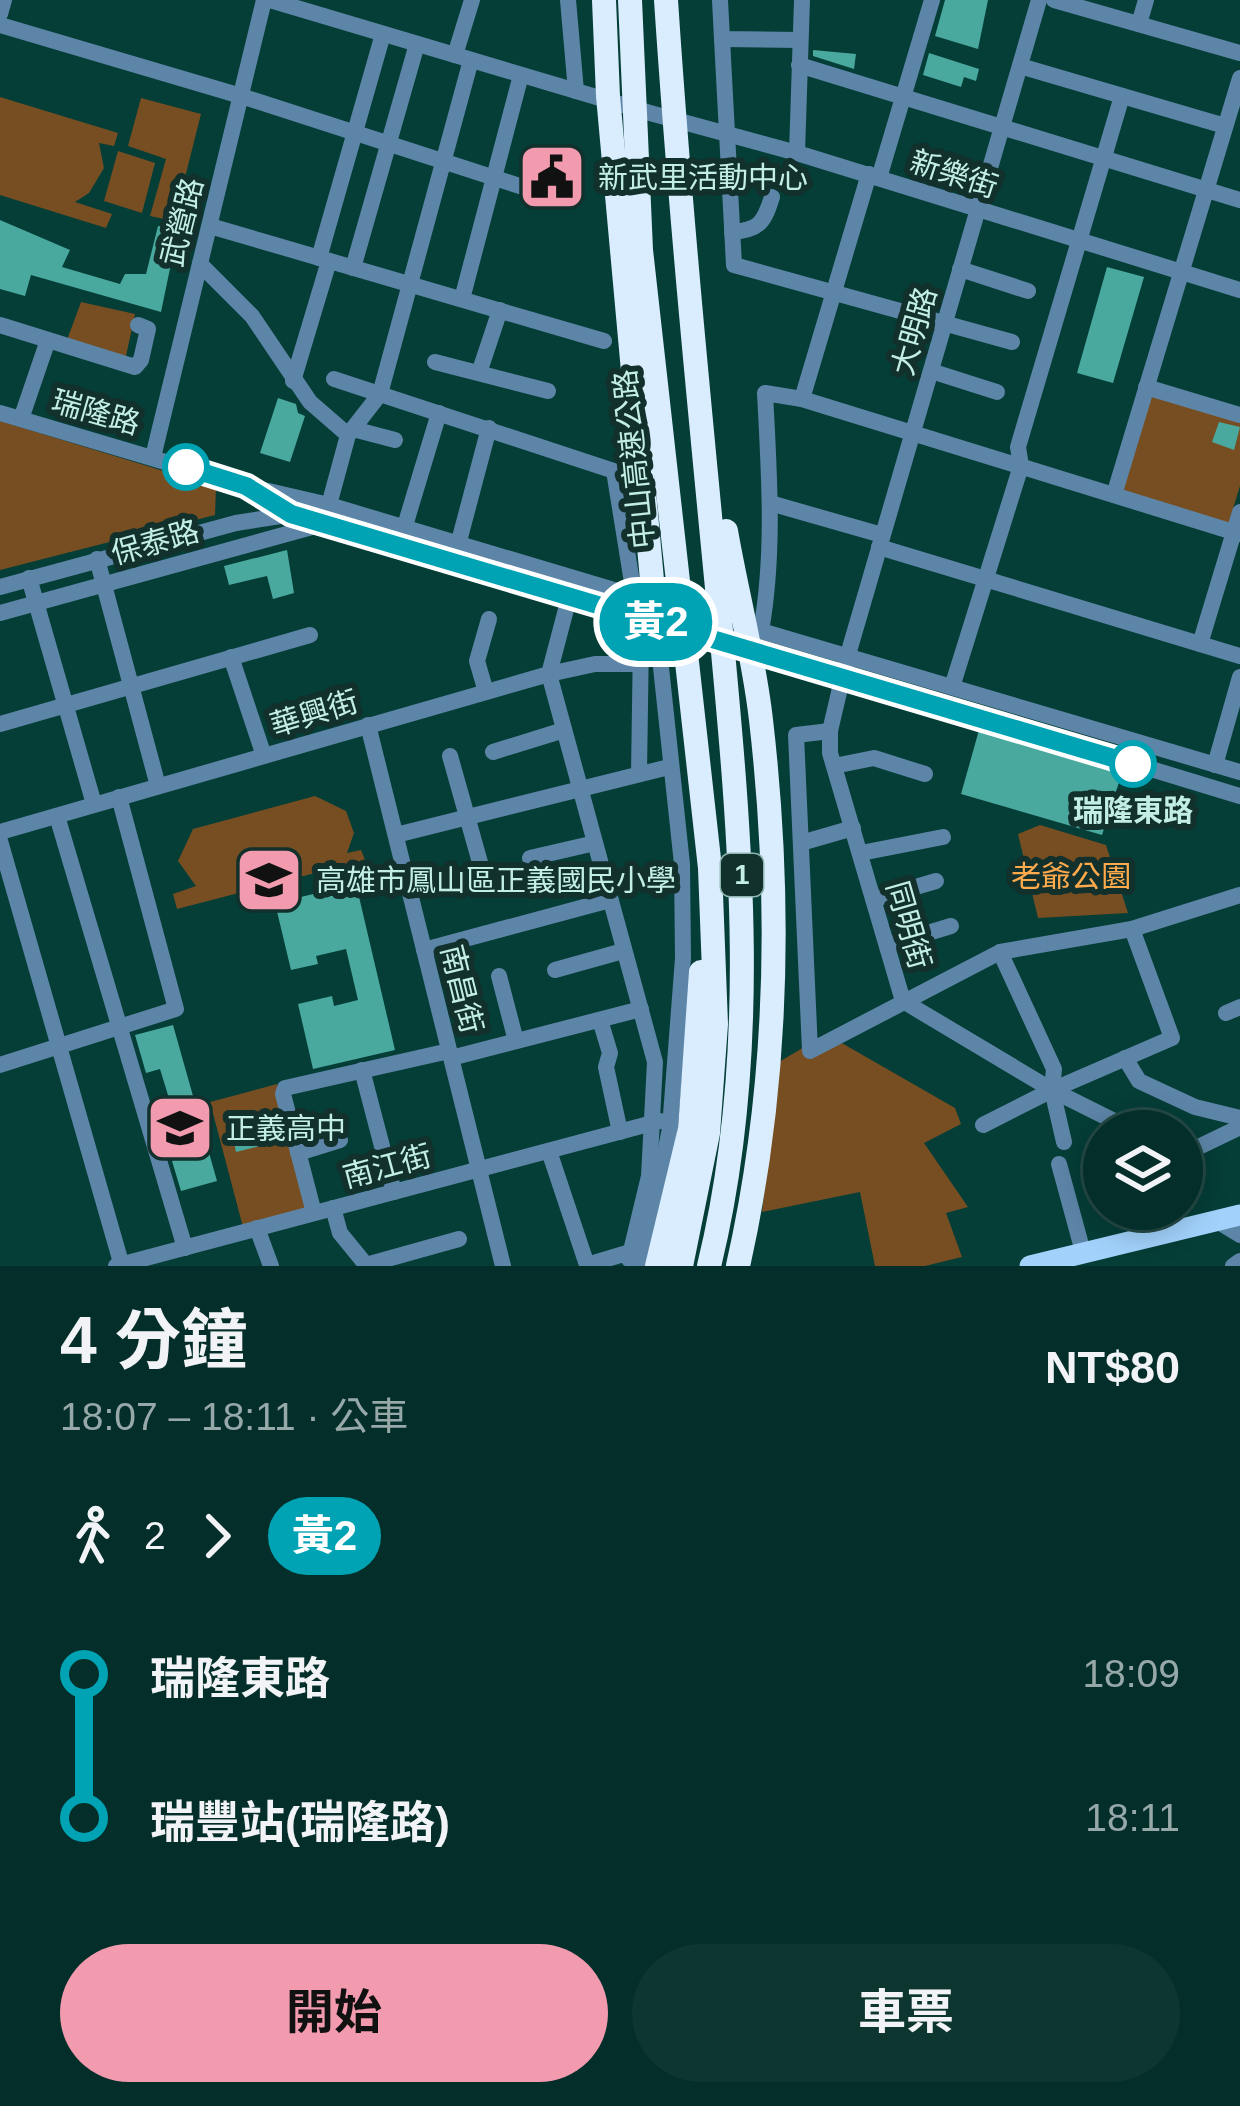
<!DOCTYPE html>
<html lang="zh-TW">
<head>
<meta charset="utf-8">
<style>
  body { margin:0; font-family:Arial,"Noto Sans TC",sans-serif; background:#0d3631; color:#f1f3f6; height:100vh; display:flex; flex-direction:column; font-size:45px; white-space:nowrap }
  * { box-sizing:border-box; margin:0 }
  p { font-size:39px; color:#97a8a8 }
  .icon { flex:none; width:66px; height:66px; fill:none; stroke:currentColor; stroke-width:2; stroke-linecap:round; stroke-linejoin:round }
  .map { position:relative; height:1266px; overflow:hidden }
  .drawer { display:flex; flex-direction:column; background:#042e29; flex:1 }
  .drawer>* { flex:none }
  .badge { padding:0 24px; border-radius:39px; font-size:42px; line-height:78px }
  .buttons { position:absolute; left:1083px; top:1110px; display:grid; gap:24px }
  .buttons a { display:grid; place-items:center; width:120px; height:120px; border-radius:50%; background:#042e29; box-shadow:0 6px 30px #0003,0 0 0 3px #254a46; font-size:60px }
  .map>.badge { position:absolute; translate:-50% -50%; box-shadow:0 0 0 6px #fff }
  .legs { display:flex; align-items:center; gap:18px; height:132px; padding:0 60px; font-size:39px }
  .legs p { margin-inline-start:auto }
  .summary { display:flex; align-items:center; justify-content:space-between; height:204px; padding:0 60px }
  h1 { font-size:66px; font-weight:700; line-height:90px }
  .primary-button { display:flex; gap:24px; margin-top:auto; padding:24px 60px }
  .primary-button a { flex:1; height:138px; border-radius:72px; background:#f29aae; color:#111; font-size:48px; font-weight:700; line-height:138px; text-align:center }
  .primary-button a+a { background:#0d3631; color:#f1f3f6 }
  ul { padding:0 60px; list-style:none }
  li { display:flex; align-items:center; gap:42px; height:144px; font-size:45px }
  li i { display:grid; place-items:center; width:18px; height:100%; margin:0 15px; background:currentColor }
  li i::after { content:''; width:30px; height:30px; margin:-15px; border:9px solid; border-radius:50%; background:#042e29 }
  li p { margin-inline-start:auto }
  li:first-child i { background:linear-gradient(#0000 50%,currentColor 0) }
  li:last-child i { background:linear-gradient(currentColor 50%,#0000 0) }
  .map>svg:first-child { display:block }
</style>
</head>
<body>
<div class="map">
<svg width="1240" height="1266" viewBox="0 0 1240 1266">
  <rect width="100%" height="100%" fill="#053d37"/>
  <!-- green -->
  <g fill="#774e22">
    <polygon points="0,97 118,133 114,146 99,143 104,168 89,193 75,202 112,214 106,228 0,195"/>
    <polygon points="141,98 201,114 174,221 150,216 166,159 128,146"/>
    <polygon points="118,151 155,163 142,213 104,201"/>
    <polygon points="81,302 135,314 126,356 67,340"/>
    <polygon points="1150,387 1240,413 1240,486 1228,525 1118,494"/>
    <polygon points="0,421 216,487 215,515 0,570"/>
    <polygon points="315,796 346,811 354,833 347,853 361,850 365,860 177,909 173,894 196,886 178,861 193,829"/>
    <polygon points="1040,825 1106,845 1128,913 1038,918 1018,834"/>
    <polygon points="826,1034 955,1108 961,1124 924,1143 968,1207 946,1213 962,1257 925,1266 875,1266 860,1192 762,1212 779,1062"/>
    <polygon points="277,1084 310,1209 243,1227 210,1102"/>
  </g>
  <!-- building -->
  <g fill="#49a99e">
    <polygon points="945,0 988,0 978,49 935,36"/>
    <polygon points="813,50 856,54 854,69 813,56"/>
    <polygon points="929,53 979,69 976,81 964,77 961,87 923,75"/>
    <polygon points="540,162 569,172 563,191 536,178"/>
    <polygon points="0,220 70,250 62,267 120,284 125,274 146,274 158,226 178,230 161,312 31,275 25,296 0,289"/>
    <polygon points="1107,267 1144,277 1113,383 1077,373"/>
    <polygon points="278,398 296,404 298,413 305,416 290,462 260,453"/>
    <polygon points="1219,422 1240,427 1234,450 1212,442"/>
    <polygon points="287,550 294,593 273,599 267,576 229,585 224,566"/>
    <polygon points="979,730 1122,773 1102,835 961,794"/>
    <polygon points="356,884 395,1050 313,1069 298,1004 332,996 334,1006 358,1000 346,949 316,956 318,964 291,970 275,903"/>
    <polygon points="173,1025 217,1181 181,1191 172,1161 186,1154 160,1069 146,1073 135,1035"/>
    <polygon points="255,1127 260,1146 236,1152 232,1133"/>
  </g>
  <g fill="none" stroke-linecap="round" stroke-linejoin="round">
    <!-- minor-tunnel -->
    <g stroke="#225851" stroke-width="16" stroke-dasharray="16 8" stroke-linecap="butt">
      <polyline points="654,602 729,623"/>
      <polyline points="657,622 731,642"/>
    </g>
    <!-- minor -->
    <g stroke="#5d85a7" stroke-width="16">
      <polyline points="270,0 650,113 797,153"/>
      <polyline points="568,0 576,91"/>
      <polyline points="720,0 722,39 800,40"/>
      <polyline points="802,0 797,153 1240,290"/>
      <polyline points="1039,0 847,658 830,731 830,753 903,1001 1052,1090 1134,1131"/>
      <polyline points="1054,0 1240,53"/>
      <polyline points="0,14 4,0"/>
      <polyline points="1139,24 1146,0"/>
      <polyline points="0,25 241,96 529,189"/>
      <polyline points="722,39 734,265 1012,342"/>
      <polyline points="455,55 472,0"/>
      <polyline points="799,65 1240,200"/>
      <polyline points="1020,66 1225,126"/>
      <polyline points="879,178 932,0"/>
      <polyline points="210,226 604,341"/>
      <path d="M732,232C760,230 764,222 772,197"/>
      <polyline points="319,258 383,34"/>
      <polyline points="200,264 252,316 310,402 348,435"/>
      <polyline points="353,268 417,44"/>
      <polyline points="960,269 1028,291"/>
      <polyline points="462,299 521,75"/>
      <polyline points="0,325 135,367 141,360 148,329 138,325"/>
      <polyline points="435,362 548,391"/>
      <polyline points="931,371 997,392"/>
      <polyline points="479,373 500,310"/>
      <polyline points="334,379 614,471 641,638 639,774"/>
      <polyline points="293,381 329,261"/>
      <polyline points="1146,387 1240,415"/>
      <polyline points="802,399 869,174"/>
      <polyline points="0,413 246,486 329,505 654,602 682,864 683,958 670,1128 652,1219 637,1266"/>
      <polyline points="21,419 48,340"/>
      <polyline points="353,429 395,440"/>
      <polyline points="153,457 264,0"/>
      <polyline points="257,493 291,514 642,618"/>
      <polyline points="1114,495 1240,78"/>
      <polyline points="770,503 882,535"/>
      <polyline points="329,505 348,435 380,394 471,60"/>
      <polyline points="404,529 439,413"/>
      <path d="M1240,534L802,399L765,393C769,472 775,552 761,631L1240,772"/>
      <polyline points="458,545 489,428"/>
      <polyline points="879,547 1240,656"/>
      <polyline points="97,559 158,786"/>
      <polyline points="29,578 94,804"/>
      <polyline points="0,587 236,523 293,514"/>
      <polyline points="0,613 323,524"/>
      <polyline points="1200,644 1240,512"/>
      <polyline points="769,653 1240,796"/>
      <polyline points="231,657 264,756"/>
      <polyline points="952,687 1021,466 1018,447 1122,96"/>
      <polyline points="486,692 477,661 489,619"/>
      <polyline points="0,724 310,635"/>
      <polyline points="368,725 503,1266"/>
      <polyline points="830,731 796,735 810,1051 1000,952 1132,929 1240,895"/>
      <polyline points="493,752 564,730"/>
      <polyline points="450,756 483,873"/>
      <polyline points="1215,765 1240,677"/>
      <polyline points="834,766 874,758 925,774"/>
      <polyline points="57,816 185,1248"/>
      <polyline points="0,832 549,674 574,579"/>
      <polyline points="396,835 669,767"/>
      <polyline points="0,841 122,1266"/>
      <polyline points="801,843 853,828"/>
      <polyline points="861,853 943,837"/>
      <polyline points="530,858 595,843"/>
      <polyline points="875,899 936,881"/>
      <polyline points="888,945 951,926"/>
      <polyline points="424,950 610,900"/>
      <polyline points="1000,952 1054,1069 1052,1090 1064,1142"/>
      <polyline points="555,970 623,951"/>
      <polyline points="499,976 516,1041"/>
      <polyline points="1226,1013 1240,1007"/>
      <polyline points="600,1020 610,1053 606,1067 620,1132"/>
      <polyline points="451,1058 641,1009"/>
      <polyline points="1125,1058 1139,1081 1195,1107 1240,1118"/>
      <polyline points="0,1065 176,1009 119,797"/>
      <polyline points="362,1070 394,1192"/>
      <polyline points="983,1125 1052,1090 1172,1038 1132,929"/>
      <polyline points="549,1151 587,1265 637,1250"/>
      <polyline points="298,1153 340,1140"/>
      <polyline points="1182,1155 1240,1127"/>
      <polyline points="1059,1164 1083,1252"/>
      <polyline points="333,1208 340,1233 367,1266"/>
      <polyline points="314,1213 283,1094 285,1088 449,1051"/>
      <polyline points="1217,1221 1240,1235"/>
      <polyline points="257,1228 271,1266"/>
      <polyline points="629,1259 649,1176 655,1062 549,674 595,664 641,664"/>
      <polyline points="366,1265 459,1239"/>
      <polyline points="116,1266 660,1121"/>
      <polyline points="1233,1266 1240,1261"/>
    </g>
    <!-- major -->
    <polyline stroke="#a2d2fc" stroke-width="21" points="1030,1266 1240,1215"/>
    <!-- highway -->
    <g stroke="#daedfe" stroke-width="24">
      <polyline points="604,0 608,96 654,602"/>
      <polyline points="630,0 641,250 710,868 716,1024 708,1133 681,1266"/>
      <path d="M666,0C679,197 698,392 717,588C738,814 764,1042 709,1266"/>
      <path d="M726,531C737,594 754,657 761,720C782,901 778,1088 738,1266"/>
      <polyline points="657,1266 690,1129 701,972"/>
    </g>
  </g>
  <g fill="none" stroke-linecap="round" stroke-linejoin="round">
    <!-- line-1 casing -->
    <g stroke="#fff" stroke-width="27">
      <polyline id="line-1" points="186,467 246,486 291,514 1133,764"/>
    </g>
    <!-- line-1 -->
    <use href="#line-1" stroke="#00a3b4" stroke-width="18"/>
  </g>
  <!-- icons -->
  <defs>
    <g id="civic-square" transform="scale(3.45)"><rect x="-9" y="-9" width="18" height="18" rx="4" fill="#f29aae" stroke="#12302c"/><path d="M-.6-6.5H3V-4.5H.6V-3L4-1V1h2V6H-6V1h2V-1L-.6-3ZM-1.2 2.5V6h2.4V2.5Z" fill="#111"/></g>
    <g id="school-square" transform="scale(3.45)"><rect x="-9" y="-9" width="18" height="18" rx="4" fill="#f29aae" stroke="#12302c"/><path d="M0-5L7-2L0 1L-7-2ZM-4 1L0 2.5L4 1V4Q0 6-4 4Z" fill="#111"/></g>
  </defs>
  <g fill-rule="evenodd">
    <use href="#civic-square" x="552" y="177"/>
    <use href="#school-square" x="269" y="880"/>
    <use href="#school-square" x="180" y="1128"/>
  </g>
  <!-- markers -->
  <g fill="#fff" stroke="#00a3b4" stroke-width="6">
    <circle cx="186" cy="467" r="21"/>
    <circle cx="1133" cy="764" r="21"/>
  </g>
  <g text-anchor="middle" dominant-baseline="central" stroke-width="12" stroke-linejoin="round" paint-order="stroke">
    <!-- shield labels -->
    <rect fill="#12302c" stroke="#8eb5af" stroke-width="3" x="721" y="854" width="42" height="42" rx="9"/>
    <g font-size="27" font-weight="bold" fill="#c3eee7">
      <text x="742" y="875">1</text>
    </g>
    <!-- street labels -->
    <g font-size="30" fill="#c3eee7" stroke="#12302c">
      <text transform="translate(954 174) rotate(18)">新樂街</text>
      <text transform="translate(182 222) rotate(-76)">武營路</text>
      <text transform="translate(914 331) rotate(-74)">大明路</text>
      <text transform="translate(96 412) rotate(16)">瑞隆路</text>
      <text transform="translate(634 459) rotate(-96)">中山高速公路</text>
      <text transform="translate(155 542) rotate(-16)">保泰路</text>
      <text transform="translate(314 713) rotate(-17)">華興街</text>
      <text transform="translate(909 925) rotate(74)">同明街</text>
      <text transform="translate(462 989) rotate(76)">南昌街</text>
      <text transform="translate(387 1166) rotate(-15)">南江街</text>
    </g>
    <!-- poi labels -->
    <g font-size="30" fill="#c3eee7" stroke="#12302c" text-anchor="start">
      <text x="598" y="177">新武里活動中心</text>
      <text x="316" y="880">高雄市鳳山區正義國民小學</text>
      <text x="226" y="1128">正義高中</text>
    </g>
    <!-- stop labels -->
    <g font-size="30" font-weight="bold" fill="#c3eee7" stroke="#12302c">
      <text x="1133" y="810">瑞隆東路</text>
    </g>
    <!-- park labels -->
    <g font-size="30" fill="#ffaa4d" stroke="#12302c">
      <text x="1071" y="876">老爺公園</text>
    </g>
  </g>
</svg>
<div class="buttons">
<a><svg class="icon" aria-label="layers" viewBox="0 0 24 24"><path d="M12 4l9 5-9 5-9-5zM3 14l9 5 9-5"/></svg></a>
</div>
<b class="badge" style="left:656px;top:622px;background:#00a3b4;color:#fff">黃2</b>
</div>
<section class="drawer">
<div class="summary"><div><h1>4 分鐘</h1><p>18:07 – 18:11 · 公車</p></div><b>NT$80</b></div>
<div class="legs"><svg class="icon" aria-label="walk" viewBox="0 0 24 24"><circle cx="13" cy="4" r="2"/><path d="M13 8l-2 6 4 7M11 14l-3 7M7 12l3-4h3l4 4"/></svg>2<svg class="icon" aria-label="forward" viewBox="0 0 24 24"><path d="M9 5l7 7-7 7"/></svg><b class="badge" style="background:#00a3b4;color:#fff">黃2</b></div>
<ul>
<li><i style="color:#00a3b4"></i><b>瑞隆東路</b><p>18:09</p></li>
<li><i style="color:#00a3b4"></i><b>瑞豐站(瑞隆路)</b><p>18:11</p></li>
</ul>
<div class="primary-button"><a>開始</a><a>車票</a></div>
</section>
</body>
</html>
